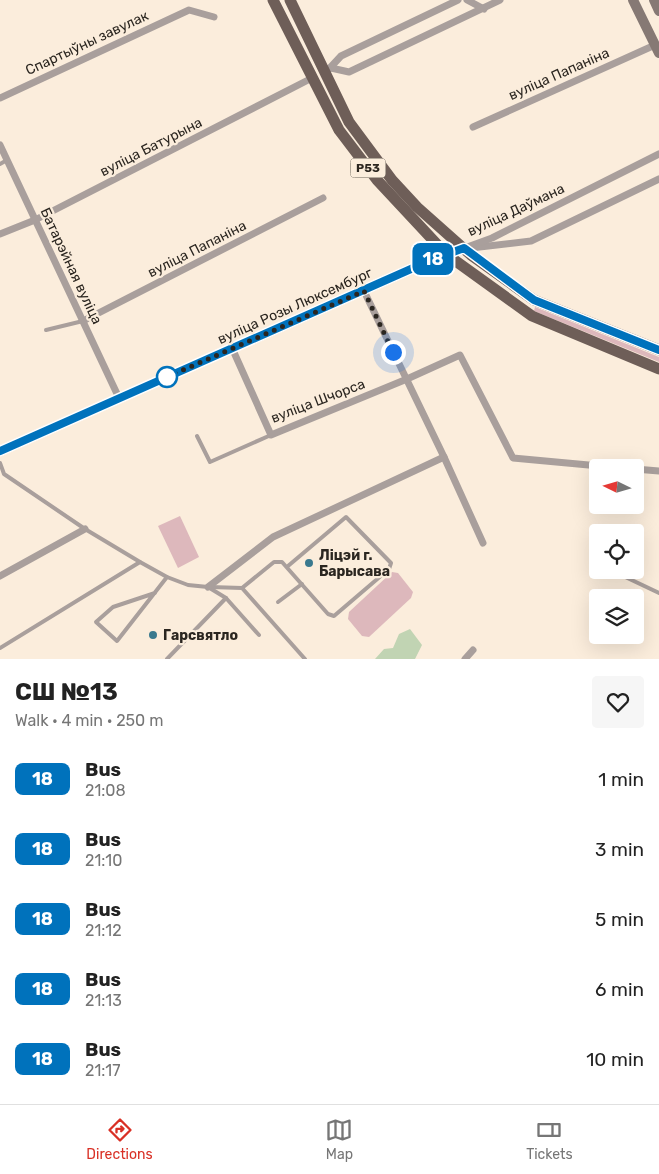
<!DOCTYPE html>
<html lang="en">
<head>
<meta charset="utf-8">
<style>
  body { margin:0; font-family:Rubik,sans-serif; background:#f6f6f6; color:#222; height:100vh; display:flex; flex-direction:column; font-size:19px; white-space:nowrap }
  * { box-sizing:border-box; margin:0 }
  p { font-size:16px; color:#767676 }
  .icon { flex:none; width:28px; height:28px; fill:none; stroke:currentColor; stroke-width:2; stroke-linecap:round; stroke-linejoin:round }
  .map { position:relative; height:659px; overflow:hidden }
  .details { display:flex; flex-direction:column; background:#fff; flex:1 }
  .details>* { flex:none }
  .badge { padding:0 10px; border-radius:8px; font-size:18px; line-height:32px }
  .needle { width:32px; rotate:275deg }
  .controls { position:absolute; left:589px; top:459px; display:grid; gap:10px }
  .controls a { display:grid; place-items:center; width:55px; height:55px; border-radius:5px; background:#fff; box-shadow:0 5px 20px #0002; font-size:25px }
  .you { position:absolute; width:25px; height:25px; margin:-12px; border:4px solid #fff; border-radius:50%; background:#1a73e8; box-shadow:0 0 0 8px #1a73e833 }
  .map>.badge { position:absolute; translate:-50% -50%; box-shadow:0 0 0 2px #fff }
  .round { display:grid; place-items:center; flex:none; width:52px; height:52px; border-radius:5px; background:#f6f6f6 }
  .summary { display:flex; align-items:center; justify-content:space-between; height:85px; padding:0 15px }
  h1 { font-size:24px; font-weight:700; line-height:38px }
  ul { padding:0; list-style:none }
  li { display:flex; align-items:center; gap:15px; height:70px; padding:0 15px }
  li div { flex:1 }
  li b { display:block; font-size:19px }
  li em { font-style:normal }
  li .badge { min-width:55px; font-weight:700; text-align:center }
  .menu { display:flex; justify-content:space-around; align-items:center; height:70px; border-top:1px solid #e0e0e0; background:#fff; font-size:14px; color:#767676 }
  .menu a { display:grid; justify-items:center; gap:2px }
  .menu .current { color:#d93025 }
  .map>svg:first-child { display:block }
</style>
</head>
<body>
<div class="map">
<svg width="659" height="659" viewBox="0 0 659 659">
  <rect width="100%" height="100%" fill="#fbeddc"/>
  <!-- green -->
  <g fill="#ddb8bc">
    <polygon points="535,307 659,357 659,362 534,311"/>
    <polygon points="180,516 199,557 178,568 158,526"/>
    <polygon points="392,572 398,573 413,592 411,598 369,637 362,636 348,619 349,612"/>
  </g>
  <!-- water -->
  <polygon fill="#c1d4b3" points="410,629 422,645 415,659 375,659 384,649 393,648 399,634"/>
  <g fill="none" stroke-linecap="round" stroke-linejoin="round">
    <!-- lane -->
    <g stroke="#a99f9c" stroke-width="4">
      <polyline points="0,164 7,160"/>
      <polyline points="46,330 83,321"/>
      <polyline points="197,436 210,462 271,435"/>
      <polyline points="0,463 4,474 85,529 140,562 167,577 188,585 208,587 226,598 259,635"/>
      <polyline points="619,574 659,593"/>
      <polyline points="210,587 242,588 305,659"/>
      <polyline points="242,588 274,562 282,562 328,614 334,616 389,569 391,563 346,517 288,566"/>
      <polyline points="155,593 113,607 96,622 117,641 167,577"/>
      <polyline points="278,602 302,584"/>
      <polyline points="0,648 140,562"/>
      <polyline points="167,659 226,598"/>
    </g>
    <!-- street -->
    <g stroke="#a99f9c" stroke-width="7">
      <polyline points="467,0 484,9"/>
      <polyline points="331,68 349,72 500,0"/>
      <polyline points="328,70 341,56 458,0"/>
      <polyline points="0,98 189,10 214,17"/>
      <polyline points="473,127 655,45"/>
      <polyline points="0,145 119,398"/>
      <polyline points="0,234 35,220 312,78"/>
      <polyline points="471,248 531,241 659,179"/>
      <polyline points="429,261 492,238 659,154"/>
      <polyline points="364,291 444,457"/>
      <polyline points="83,321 323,198"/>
      <polyline points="232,348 271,435 407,379 460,355 513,458 621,468"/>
      <polyline points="635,469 659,471"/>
      <polyline points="0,576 85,529"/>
      <polyline points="208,587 273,537 444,457 483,543"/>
      <polyline points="465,659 473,650"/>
    </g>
    <!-- secondary -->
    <g stroke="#867974" stroke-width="10">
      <polyline points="633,0 659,53"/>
      <polyline points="654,0 659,11"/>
      <polyline points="0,451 429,261"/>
    </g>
    <!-- primary -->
    <g stroke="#6e5e58" stroke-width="11">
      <polyline points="273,0 339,130 377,180 446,254 532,316 659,369"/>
      <polyline points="290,0 349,122 392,180 417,207 471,255 534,300 659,350"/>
    </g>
  </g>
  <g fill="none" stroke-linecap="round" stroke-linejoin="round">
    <!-- line casing -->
    <g stroke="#fff" stroke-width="11">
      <polyline id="line" points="0,451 429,261 464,248 534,300 659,350"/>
    </g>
    <!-- line -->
    <use href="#line" stroke="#0072bc" stroke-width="8"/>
    <!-- walk -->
    <polyline stroke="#2b2620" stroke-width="5" stroke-dasharray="0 9" points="167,377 364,291 393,352"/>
  </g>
  <!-- markers -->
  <circle fill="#fff" stroke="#0072bc" stroke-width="2.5" cx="167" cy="377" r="10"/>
  <g fill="#3a798e" stroke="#fbeddc" stroke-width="2">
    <circle cx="309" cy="563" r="5"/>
    <circle cx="153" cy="635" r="5"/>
  </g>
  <g text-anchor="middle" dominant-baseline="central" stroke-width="4.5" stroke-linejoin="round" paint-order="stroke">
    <!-- shield labels -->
    <rect fill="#fbeddc" stroke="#696258" stroke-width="1" x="350.5" y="158.5" width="35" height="19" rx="4"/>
    <g font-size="12" font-weight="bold" fill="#2b2620">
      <text x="368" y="168">Р53</text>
    </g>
    <!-- street labels -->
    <g font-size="14" fill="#2b2620" stroke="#fbeddc">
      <text transform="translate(87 43) rotate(-25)">Спартыўны завулак</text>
      <text transform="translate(559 74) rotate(-24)">вуліца Папаніна</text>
      <text transform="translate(151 147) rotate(-27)">вуліца Батурына</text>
      <text transform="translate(516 210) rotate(-25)">вуліца Даўмана</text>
      <text transform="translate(197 249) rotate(-27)">вуліца Папаніна</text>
      <text transform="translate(71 266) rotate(65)">Батарэйная вуліца</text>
      <text transform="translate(295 306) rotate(-24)">вуліца Розы Люксембург</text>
      <text transform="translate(318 401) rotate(-21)">вуліца Шчорса</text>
    </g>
    <!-- poi labels -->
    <g font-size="14" font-weight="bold" fill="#2b2620" stroke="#fbeddc" text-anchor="start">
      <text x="319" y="555">Ліцэй г.<tspan x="319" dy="16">Барысава</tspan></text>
      <text x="163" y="635">Гарсвятло</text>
    </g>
  </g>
</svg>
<div class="controls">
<a><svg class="needle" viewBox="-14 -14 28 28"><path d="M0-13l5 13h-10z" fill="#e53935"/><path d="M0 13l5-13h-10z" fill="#767676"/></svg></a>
<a><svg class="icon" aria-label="locate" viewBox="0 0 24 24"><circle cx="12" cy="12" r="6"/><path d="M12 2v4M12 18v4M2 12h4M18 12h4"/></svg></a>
<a><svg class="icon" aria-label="layers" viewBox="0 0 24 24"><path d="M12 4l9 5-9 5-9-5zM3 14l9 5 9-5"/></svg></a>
</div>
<div class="you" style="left:393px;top:352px"></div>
<b class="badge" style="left:433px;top:259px;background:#0072bc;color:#fff">18</b>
</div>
<section class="details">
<div class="summary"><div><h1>СШ №13</h1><p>Walk · 4 min · 250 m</p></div><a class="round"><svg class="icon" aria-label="heart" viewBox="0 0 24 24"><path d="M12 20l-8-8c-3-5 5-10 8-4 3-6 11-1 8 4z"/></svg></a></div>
<ul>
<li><span class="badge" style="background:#0072bc;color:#fff">18</span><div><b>Bus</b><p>21:08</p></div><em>1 min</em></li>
<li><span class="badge" style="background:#0072bc;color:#fff">18</span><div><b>Bus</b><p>21:10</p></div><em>3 min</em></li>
<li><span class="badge" style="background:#0072bc;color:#fff">18</span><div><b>Bus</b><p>21:12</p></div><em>5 min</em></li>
<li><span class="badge" style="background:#0072bc;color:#fff">18</span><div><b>Bus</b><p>21:13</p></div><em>6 min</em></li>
<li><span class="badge" style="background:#0072bc;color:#fff">18</span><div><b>Bus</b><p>21:17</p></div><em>10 min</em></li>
</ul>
</section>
<nav class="menu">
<a class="current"><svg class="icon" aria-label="directions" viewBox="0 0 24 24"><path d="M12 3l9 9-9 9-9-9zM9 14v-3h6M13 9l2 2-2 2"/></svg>Directions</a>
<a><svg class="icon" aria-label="map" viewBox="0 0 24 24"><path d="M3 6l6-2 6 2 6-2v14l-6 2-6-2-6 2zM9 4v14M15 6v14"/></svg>Map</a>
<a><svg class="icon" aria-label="tickets" viewBox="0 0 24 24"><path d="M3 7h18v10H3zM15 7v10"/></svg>Tickets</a>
</nav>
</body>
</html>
